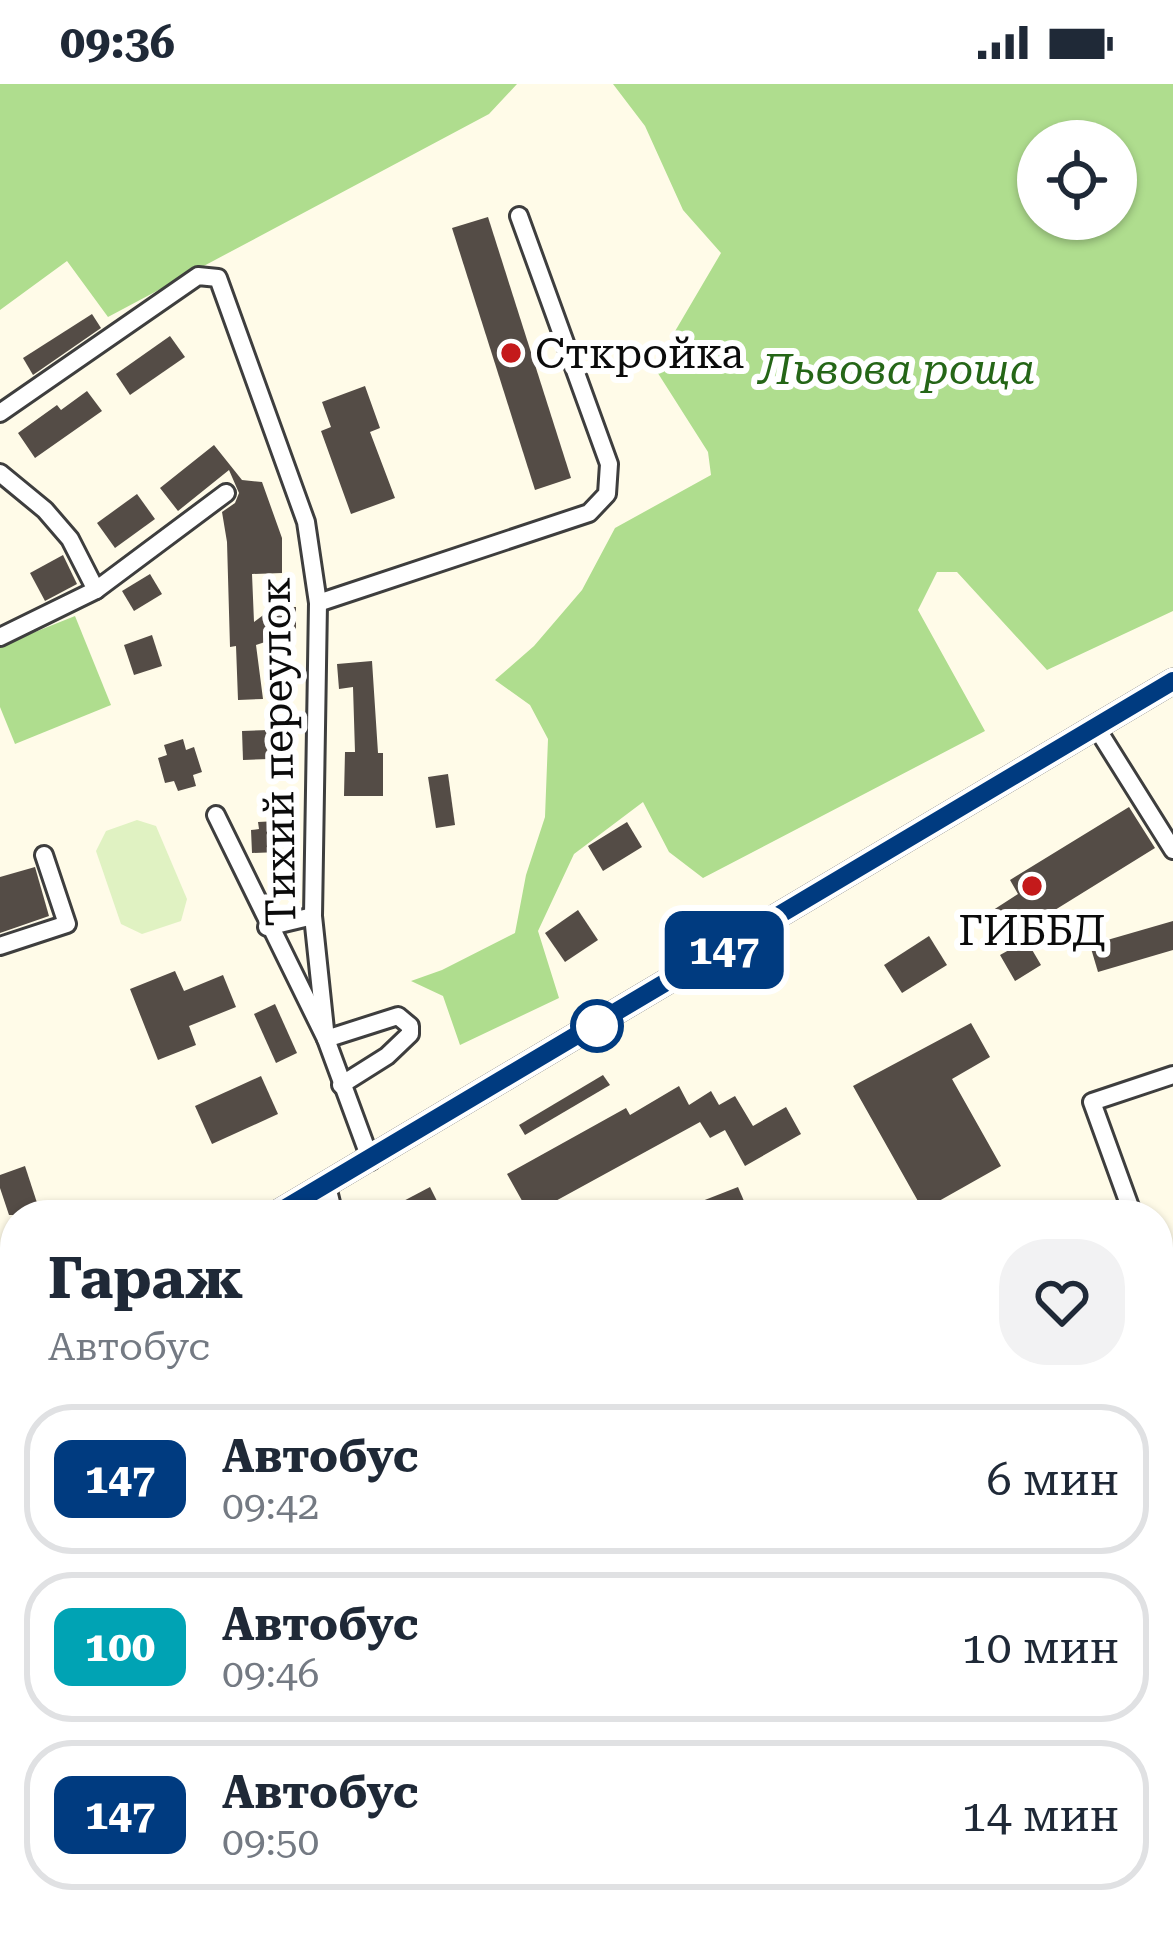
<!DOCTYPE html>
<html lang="ru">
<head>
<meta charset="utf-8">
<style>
  body { margin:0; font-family:"Roboto Serif",serif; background:#f2f2f3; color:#1f2937; height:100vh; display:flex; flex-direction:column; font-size:45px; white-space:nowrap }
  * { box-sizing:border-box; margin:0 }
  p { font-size:39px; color:#747a83 }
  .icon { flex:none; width:66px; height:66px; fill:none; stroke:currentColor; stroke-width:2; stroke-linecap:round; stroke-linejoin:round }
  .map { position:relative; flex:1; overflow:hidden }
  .drawer { position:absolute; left:0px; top:1116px; width:1173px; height:735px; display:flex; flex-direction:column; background:#fff; border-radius:48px 48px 0 0; box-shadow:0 3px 9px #0004 }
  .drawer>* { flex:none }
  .badge { padding:0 24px; border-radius:18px; font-size:42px; line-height:78px }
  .tools { position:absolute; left:1017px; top:36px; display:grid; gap:24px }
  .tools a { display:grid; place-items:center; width:120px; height:120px; border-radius:50%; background:#fff; box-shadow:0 3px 9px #0004; font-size:60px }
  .map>.badge { position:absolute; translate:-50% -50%; box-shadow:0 0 0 6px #fff }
  .round { display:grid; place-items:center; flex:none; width:126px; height:126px; border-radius:48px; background:#f2f2f3 }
  .overview { display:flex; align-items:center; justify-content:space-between; height:204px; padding:0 48px }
  h1 { font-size:57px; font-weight:700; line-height:90px }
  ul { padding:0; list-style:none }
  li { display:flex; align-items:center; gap:36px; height:150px; margin:0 24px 18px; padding:0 24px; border:6px solid #e0e1e3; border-radius:48px }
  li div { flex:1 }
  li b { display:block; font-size:45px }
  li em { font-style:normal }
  li .badge { min-width:132px; font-weight:700; text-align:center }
  .status { display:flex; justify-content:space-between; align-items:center; height:84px; padding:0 60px; background:#fff; direction:ltr }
  .status svg { height:33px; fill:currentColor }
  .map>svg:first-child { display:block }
</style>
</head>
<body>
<div class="status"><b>09:36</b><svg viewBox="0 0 49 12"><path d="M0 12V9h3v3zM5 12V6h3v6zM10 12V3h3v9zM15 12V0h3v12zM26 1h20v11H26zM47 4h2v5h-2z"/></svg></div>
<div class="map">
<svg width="1173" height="1849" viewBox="0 0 1173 1849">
  <rect width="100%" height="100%" fill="#fffbe8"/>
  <!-- forest -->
  <g fill="#afdd8e" fill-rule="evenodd">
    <polygon points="0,0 517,0 489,30 108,233 67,177 0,226"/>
    <path d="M613,0H1173V527L1047,586L957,488H937L918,526L985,647L703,794L669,768L643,718L574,770L538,847L559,914L460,961L443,912L411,897L442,886L515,849L526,791L545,733L548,655L530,621L495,596L534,562L582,506L615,444L711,391L708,368L654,283L721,169L683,126L645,42ZM1116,57V135H1038V57Z"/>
    <polygon points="75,532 111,621 15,660 0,623 0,562"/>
  </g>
  <!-- pitch -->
  <polygon fill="#e0f2c2" points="137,736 156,742 187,815 181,837 142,850 121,840 96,767 106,747"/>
  <!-- building -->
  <g fill="#544c46">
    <polygon points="488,133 571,394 535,406 452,144"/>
    <polygon points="92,230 101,244 33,291 23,274"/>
    <polygon points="170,252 185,273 130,311 116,290"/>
    <polygon points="365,302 380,344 370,348 395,414 351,430 321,347 331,343 322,318"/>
    <polygon points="87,307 102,327 35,374 18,349 57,321 61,326"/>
    <polygon points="214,361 242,396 262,398 282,454 282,489 252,490 254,538 274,523 296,523 296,555 274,555 256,561 263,615 238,616 236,562 230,563 227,458 222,428 235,419 239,409 229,386 178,427 160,404"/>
    <polygon points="137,410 155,435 115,464 97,439"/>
    <polygon points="63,471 77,500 45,517 30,489"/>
    <polygon points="150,490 162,510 134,527 122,507"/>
    <polygon points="152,551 162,582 134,591 124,561"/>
    <polygon points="372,577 378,669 383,669 383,712 344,712 345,668 355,668 353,603 339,605 337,580"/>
    <polygon points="269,646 270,675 243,676 242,647"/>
    <polygon points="183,655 186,666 194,663 202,688 193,691 196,702 178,707 174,697 165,699 158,674 167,671 164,661"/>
    <polygon points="448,690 455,741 436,744 428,693"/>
    <polygon points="1129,723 1155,764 1021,847 1041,881 1015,897 1000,871 1009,866 987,830 1018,810 1010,796"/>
    <polygon points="278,737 279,768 252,769 251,746 259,745 258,738"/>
    <polygon points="627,738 642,763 603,787 588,762"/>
    <polygon points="35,783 49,832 0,849 0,793"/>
    <polygon points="578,826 598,856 565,878 545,849"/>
    <polygon points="1173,837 1173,866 1098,888 1090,861"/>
    <polygon points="929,852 947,881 902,909 884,881"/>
    <polygon points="175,887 184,907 223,891 236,923 189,942 196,961 158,976 130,905"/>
    <polygon points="275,920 297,969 276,979 254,930"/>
    <polygon points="971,939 990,973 952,995 1001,1082 923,1126 853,1002"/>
    <polygon points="603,991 610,1001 525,1051 519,1041"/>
    <polygon points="261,992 278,1030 212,1060 195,1022"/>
    <polygon points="679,1002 689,1021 711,1007 719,1021 735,1012 753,1042 786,1023 801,1050 745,1082 725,1046 710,1054 700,1038 530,1131 507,1090 626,1024 630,1031"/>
    <polygon points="25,1082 41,1131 9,1131 0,1104 0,1091"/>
    <polygon points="430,1103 444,1131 377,1131"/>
    <polygon points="738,1103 750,1131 669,1131 669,1130"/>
  </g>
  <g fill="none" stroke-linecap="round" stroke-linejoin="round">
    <!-- minor casing -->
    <g stroke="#3e3e3e" stroke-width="22">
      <g id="minor">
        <polyline points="0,329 198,192 218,194 306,438 318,519 313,832 326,955 371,1077"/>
        <polyline points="0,389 45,426 70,455 96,506"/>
        <polyline points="318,519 589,429 607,410 609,380 519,132"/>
        <polyline points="0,553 96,506 226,409"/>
        <polyline points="1096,643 1173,766"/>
        <polyline points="216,731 326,955 398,932 410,942 410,950 387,972 341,1001"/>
        <polyline points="267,843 313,832"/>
        <polyline points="0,862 67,840 44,771"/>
        <polyline points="327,1102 334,1131"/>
        <polyline points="1133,1131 1092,1018 1173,991"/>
        <polyline points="1158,1186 1173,1204"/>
        <polyline points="0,1256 15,1264"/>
        <polyline points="1158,1272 1173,1268"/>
        <polyline points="1158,1283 1173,1328"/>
        <polyline points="0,1313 15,1321"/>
        <polyline points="1158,1450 1173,1445"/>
        <polyline points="0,1485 15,1482"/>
        <polyline points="1158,1619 1173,1614"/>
        <polyline points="1158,1725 1173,1718"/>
        <polyline points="1158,1798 1173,1793"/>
        <polyline points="164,1836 166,1849"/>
        <polyline points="345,1836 348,1849"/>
        <polyline points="540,1836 542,1849"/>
        <polyline points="745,1836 746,1849"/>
        <polyline points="1147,1836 1152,1849"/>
        <polyline points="950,1849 954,1836"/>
        <polyline points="970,1849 1008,1836"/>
      </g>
    </g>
    <!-- major casing -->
    <g stroke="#1c1c1c" stroke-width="27">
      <g id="major">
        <polyline points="274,1131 1173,597"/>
        <polyline points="0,1284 15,1276"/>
      </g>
    </g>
    <!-- minor -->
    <use href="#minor" stroke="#fff" stroke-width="16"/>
    <!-- major -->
    <use href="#major" stroke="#ffdd58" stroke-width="21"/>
  </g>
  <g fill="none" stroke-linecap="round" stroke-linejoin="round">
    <!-- line casing -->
    <g stroke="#fff" stroke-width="27">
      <polyline id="line" points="274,1131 1173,597"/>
    </g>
    <!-- line -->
    <use href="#line" stroke="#003b80" stroke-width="18"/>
  </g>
  <!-- markers -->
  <g fill="#c41a1b" stroke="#fff" stroke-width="4.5">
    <circle cx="511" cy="269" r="12"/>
    <circle cx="1032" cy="802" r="12"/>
  </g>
  <circle fill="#fff" stroke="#003b80" stroke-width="6" cx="597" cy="942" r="24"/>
  <g text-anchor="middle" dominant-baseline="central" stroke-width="12" stroke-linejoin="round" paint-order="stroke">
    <!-- poi labels -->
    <g font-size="42" fill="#0b0b0b" stroke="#fff" text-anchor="start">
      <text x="535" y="269">Сткройка</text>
      <text x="1032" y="846" text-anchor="middle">ГИББД</text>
    </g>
    <!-- park labels -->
    <g font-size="42" font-style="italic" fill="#256617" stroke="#fff">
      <text x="897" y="285">Львова роща</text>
    </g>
    <!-- street labels -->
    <g font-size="42" fill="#0b0b0b" stroke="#fff">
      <text transform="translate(278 668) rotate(-91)">Тихий переулок</text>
    </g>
  </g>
</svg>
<div class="tools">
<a><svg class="icon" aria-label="locate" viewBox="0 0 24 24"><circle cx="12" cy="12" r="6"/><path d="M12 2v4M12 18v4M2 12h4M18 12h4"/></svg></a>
</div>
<b class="badge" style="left:724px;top:866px;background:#003b80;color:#fff">147</b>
<section class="drawer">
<div class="overview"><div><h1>Гараж</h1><p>Автобус</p></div><a class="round"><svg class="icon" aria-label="heart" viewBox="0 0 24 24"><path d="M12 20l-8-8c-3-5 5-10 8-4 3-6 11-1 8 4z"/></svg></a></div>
<ul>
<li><span class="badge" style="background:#003b80;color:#fff">147</span><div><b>Автобус</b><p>09:42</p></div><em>6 мин</em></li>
<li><span class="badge" style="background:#00a3b4;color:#fff">100</span><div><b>Автобус</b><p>09:46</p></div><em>10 мин</em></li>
<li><span class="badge" style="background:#003b80;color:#fff">147</span><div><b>Автобус</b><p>09:50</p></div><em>14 мин</em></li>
</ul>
</section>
</div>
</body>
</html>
